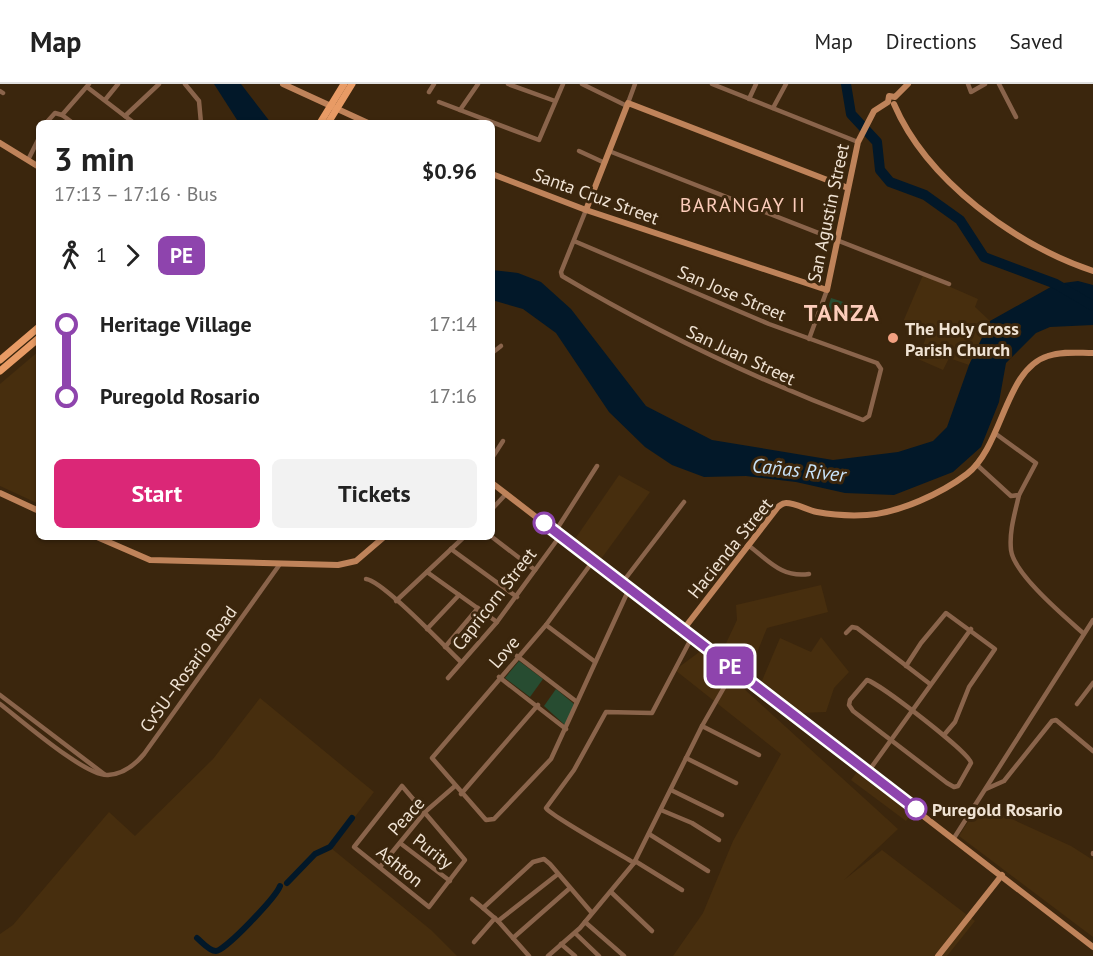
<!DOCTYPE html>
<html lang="en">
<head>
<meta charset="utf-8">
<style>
  body { margin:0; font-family:"PT Sans",sans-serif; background:#f2f2f2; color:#222; height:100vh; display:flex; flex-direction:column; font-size:22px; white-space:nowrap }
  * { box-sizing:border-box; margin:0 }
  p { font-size:20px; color:#767676 }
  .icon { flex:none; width:33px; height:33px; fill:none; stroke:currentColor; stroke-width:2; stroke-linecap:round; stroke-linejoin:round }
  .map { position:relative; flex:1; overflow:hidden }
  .sheet { position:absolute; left:36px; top:36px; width:459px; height:420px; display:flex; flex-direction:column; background:#fff; border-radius:9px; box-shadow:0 2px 4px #0004 }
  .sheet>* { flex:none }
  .badge { padding:0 12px; border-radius:9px; font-size:21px; line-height:39px }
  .map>.badge { position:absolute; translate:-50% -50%; box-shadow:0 0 0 3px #fff }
  .legs { display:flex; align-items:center; gap:9px; height:66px; padding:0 18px; font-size:20px }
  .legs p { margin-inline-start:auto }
  .overview { display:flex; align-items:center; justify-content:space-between; height:102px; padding:0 18px }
  h1 { font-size:33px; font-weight:600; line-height:45px }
  .primary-button { display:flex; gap:12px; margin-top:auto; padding:12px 18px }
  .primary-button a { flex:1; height:69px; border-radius:9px; background:#db2777; color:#fff; font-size:24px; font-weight:600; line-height:69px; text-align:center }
  .primary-button a+a { background:#f2f2f2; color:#222 }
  ul { padding:0 18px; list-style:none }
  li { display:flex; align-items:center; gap:21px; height:72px; font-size:22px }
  li i { display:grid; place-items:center; width:9px; height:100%; margin:0 8px; background:currentColor }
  li i::after { content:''; width:15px; height:15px; margin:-8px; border:4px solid; border-radius:50%; background:#fff }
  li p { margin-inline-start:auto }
  li:first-child i { background:linear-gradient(#0000 50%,currentColor 0) }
  li:last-child i { background:linear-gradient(currentColor 50%,#0000 0) }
  header { display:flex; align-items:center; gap:36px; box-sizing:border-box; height:84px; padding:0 30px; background:#fff; border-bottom:2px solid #e0e0e0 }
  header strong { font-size:28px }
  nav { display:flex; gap:33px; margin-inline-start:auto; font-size:21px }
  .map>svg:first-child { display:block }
</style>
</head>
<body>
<header>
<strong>Map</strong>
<nav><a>Map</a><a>Directions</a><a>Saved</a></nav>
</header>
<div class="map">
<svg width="1093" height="872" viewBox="0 0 1093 872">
  <rect width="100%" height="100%" fill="#3b260d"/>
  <!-- built -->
  <g fill="#472e0e">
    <polygon points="923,191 978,215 975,223 990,237 969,281 949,274 943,286 918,275 928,248 903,238"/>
    <polygon points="39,267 39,420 0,402 0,300"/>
    <polygon points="619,391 650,408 601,475 575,455"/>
    <polygon points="821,501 828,528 767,544 748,591 720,572 737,536 736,521"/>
    <polygon points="821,553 849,588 834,604 826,628 799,629 761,599 780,554 811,568"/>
    <polygon points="706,563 720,583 898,745 844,796 882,766 975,837 947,872 673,872 703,829 733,757 781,670 675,586"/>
    <polygon points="260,614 374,708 331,764 431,846 457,872 0,872 0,850 13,841 109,728 135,752 213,675"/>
    <polygon points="857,688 912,729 906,737 851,696"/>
    <polygon points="979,720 1071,762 1093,776 1093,853 959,752"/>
  </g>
  <!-- green -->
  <g fill="#274c31">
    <polygon points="831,214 856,222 852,236 827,227"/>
    <polygon points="519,577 543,595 530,613 505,594"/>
    <polygon points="556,605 574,620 566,642 544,622"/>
  </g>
  <!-- water -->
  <g fill="#021829">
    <polygon points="214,0 241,0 271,39 239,39"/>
    <polygon points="492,186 518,189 541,198 571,225 646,322 712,356 833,376 898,368 933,357 947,343 969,281 990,237 1056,200 1078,197 1093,201 1093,241 1050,243 1036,249 1006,279 999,318 981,363 953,388 894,411 845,409 796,398 746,392 704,393 672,381 645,363 609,328 556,249 523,225 492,216"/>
  </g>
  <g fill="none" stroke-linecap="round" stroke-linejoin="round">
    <!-- canal -->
    <g stroke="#021829" stroke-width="6">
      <polyline points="287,799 315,770 330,763 352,734"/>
      <path d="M197,854C202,858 209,867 216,867C225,867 276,813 280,802"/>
    </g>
    <!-- river -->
    <polyline stroke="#021829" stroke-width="10" points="846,0 851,30 877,58 880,86 890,98 925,111 960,136 984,173 1056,200 1093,222"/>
    <!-- street -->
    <g stroke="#8a644b" stroke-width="4.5">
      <polyline points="185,0 199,17 201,39"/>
      <polyline points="508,0 555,17"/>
      <polyline points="582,0 627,22"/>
      <polyline points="712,0 858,58"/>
      <polyline points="968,0 971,8 985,0"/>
      <polyline points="999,0 1016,33"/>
      <polyline points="87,3 134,39"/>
      <polyline points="0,7 3,9"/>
      <polyline points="429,8 434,0"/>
      <polyline points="749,15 756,0"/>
      <polyline points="105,16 118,0"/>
      <polyline points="439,18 539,56 563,0"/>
      <polyline points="628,19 635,0"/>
      <polyline points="773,24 786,0"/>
      <polyline points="460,26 478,0"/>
      <polyline points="125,32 159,0"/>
      <polyline points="46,39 55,29 62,31"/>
      <polyline points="73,39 62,31 89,0"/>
      <polyline points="579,67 605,79"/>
      <polyline points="609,67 949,200"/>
      <polyline points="28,76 39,54"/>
      <path d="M574,157L769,240L877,279L881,285L869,332L863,336C758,296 658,249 562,192L561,188L586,126"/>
      <polyline points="809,255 827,206"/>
      <polyline points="492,269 501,262"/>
      <polyline points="492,374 503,357"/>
      <polyline points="976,380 1011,412 1019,411 1036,379 996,350"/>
      <path d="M1019,411C1015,429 1009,447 1011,466C1014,490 1064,532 1083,549"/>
      <polyline points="492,425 506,410"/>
      <polyline points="555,448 597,382"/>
      <polyline points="492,453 535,486"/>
      <path d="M748,461C769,477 782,494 809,490"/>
      <polyline points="451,465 517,513"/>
      <polyline points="593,477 546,541 432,674 486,736 494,735 551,675 629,505"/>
      <polyline points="427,488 497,538"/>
      <path d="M366,495C383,497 445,563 461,578"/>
      <polyline points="622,499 684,418"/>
      <polyline points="396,517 464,453"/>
      <polyline points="546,541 594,577"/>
      <polyline points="427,545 459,511"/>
      <polyline points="846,549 852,543 857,544 930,600"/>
      <polyline points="445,563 478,524"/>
      <polyline points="517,572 577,618"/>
      <polyline points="906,582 921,559 946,529 995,565 969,603 955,638 944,651"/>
      <polyline points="499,593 566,645"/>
      <polyline points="448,594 497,538 560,452"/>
      <path d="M867,596C880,600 969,668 971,679L958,702L954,703L947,699L853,627L849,621L850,616Z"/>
      <polyline points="0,611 104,690"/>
      <path d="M0,620C21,636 86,693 108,691C123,690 135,681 144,670L280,480"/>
      <polyline points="1077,620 1093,599"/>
      <polyline points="702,642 759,671"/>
      <polyline points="686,674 736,699"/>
      <polyline points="868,688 971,545"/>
      <polygon points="402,702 465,776 429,823 354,763"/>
      <polyline points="986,705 1004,697 1052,637 1056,636 1093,667"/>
      <polyline points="671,706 722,731"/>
      <polyline points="461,710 538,621"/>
      <polyline points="661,726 692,739 719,756"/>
      <polyline points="649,750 708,787"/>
      <polyline points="954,754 1093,536"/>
      <polyline points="400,759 450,797"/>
      <polyline points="1093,770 1093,769"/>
      <polyline points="635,777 682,806"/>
      <path d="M634,779C620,770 549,731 546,724L574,686L606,628L652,629L692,553"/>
      <polyline points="380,783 425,728 455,702"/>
      <polyline points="611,808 652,847"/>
      <polyline points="472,815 483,824"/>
      <polyline points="498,837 558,790"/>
      <polyline points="585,838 624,872"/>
      <polyline points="575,849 599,872"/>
      <polyline points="513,854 570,804"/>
      <polyline points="474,858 495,834"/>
      <polyline points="561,860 575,872"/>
      <polyline points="529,872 498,837 483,824 533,778 544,775 550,780 592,829"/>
      <polyline points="548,872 580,844 634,779 702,642 734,586"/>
    </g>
    <!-- secondary -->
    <g stroke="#bf835a" stroke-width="6">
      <polyline points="283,0 368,39"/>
      <path d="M894,20C927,97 1016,161 1093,187"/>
      <polyline points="0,59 39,83"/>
      <polyline points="492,90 586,126 827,206 858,58 874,27 888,18 889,12 895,13 908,0"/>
      <polyline points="586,126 628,19 848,104"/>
      <polyline points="492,399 1093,863"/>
      <polyline points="0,409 39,427"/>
      <polyline points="97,453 150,476 338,481 356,477 384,453"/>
      <path d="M683,546L778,423C781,421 782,419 786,419C796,419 807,426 817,428C833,431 850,432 867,431C899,429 942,409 967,390C1003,362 1005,285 1048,272C1062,267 1078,269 1093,269"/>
      <polyline points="938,872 1002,791"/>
    </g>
    <!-- primary -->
    <g stroke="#e89b65" stroke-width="7">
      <polyline points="320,39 344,0"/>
      <polyline points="328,39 352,0"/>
      <polyline points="0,276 39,243"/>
      <polyline points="0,287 39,254"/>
    </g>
  </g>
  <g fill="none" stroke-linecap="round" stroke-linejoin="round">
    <!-- line-1 casing -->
    <g stroke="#fff" stroke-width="14">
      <polyline id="line-1" points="544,439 916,725"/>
    </g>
    <!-- line-1 -->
    <use href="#line-1" stroke="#8e44ad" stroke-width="9"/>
  </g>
  <!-- markers -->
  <circle fill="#f2a080" stroke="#3b260d" stroke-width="2" cx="893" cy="254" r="6"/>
  <g fill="#fff" stroke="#8e44ad" stroke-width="3">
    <circle cx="544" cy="439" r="10"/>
    <circle cx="916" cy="725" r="10"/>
  </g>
  <g text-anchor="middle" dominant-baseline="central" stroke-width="6" stroke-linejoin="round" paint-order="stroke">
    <!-- street labels -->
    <g font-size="18" fill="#f0e3d4" stroke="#3b260d">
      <text transform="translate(596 112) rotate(20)">Santa Cruz Street</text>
      <text transform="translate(828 129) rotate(-78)">San Agustin Street</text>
      <text transform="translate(732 209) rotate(23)">San Jose Street</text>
      <text transform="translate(741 271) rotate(25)">San Juan Street</text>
      <text transform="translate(730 464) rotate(-51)">Hacienda Street</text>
      <text transform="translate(494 515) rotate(-52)">Capricorn Street</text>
      <text transform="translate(504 568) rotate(-49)">Love</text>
      <text transform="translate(188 585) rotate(-54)">CvSU–Rosario Road</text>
      <text transform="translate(406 732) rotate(-48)">Peace</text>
      <text transform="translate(433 767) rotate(38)">Purity</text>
      <text transform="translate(400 782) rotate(39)">Ashton</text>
    </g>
    <!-- poi labels -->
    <g font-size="18" font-weight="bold" fill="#f0e3d4" stroke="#3b260d" text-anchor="start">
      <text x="905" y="244">The Holy Cross<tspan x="905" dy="21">Parish Church</tspan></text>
    </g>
    <!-- stop labels -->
    <g font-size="18" font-weight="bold" fill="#f0e3d4" stroke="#3b260d" text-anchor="start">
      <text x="932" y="725">Puregold Rosario</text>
    </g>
    <!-- neighbourhood labels -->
    <g font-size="20" letter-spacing="1.5" fill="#fcccba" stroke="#3b260d">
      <text x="743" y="121">BARANGAY II</text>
    </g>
    <!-- water labels -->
    <g font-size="20" font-style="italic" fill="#c8e3fa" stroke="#3b260d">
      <text transform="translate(799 386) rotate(6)">Cañas River</text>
    </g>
    <!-- district labels -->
    <g font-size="24" font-weight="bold" letter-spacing="1.5" fill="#fcccba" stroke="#3b260d">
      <text x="842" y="228">TANZA</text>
    </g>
  </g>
</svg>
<b class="badge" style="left:730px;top:582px;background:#8e44ad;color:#fff">PE</b>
<section class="sheet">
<div class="overview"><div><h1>3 min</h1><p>17:13 – 17:16 · Bus</p></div><b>$0.96</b></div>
<div class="legs"><svg class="icon" aria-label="walk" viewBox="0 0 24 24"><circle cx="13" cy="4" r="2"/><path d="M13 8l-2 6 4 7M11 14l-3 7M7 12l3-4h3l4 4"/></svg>1<svg class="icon" aria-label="forward" viewBox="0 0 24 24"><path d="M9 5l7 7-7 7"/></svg><b class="badge" style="background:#8e44ad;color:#fff">PE</b></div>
<ul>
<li><i style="color:#8e44ad"></i><b>Heritage Village</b><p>17:14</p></li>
<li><i style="color:#8e44ad"></i><b>Puregold Rosario</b><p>17:16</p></li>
</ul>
<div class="primary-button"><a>Start</a><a>Tickets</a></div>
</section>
</div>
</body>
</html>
